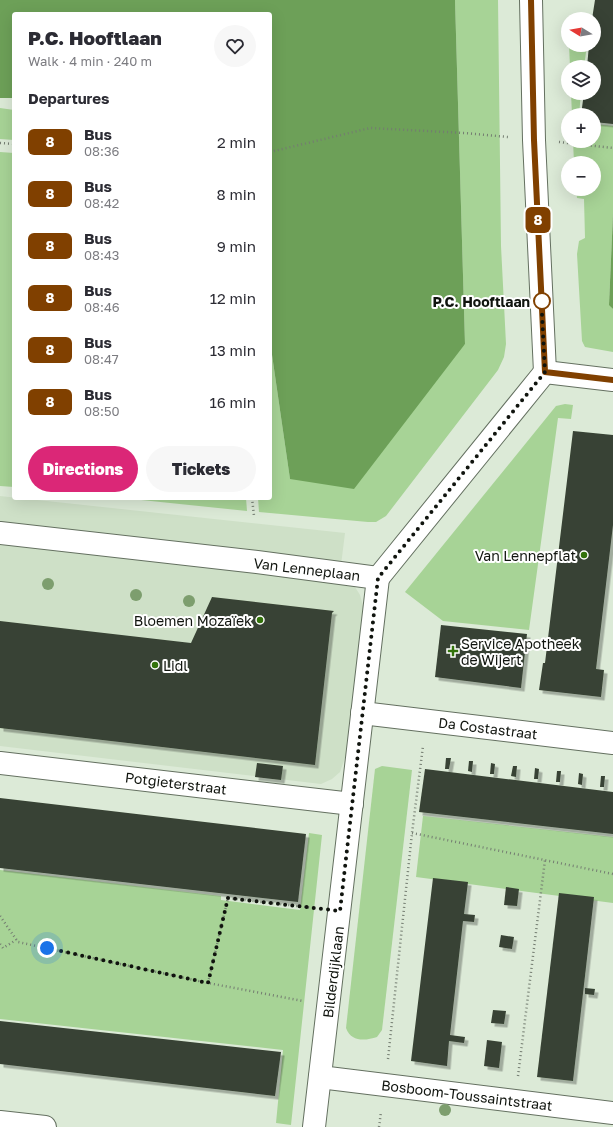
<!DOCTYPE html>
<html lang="en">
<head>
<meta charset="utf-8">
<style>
  body { margin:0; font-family:"Golos Text",sans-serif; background:#f7f7f7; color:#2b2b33; height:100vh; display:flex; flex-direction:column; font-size:15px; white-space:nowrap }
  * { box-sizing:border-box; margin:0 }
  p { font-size:13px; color:#7c7c81 }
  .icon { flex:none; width:22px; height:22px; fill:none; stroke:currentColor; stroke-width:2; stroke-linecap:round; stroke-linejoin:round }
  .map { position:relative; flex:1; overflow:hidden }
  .sheet { position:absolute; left:12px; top:12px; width:260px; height:488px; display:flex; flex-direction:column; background:#fff; border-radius:4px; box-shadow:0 4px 16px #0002 }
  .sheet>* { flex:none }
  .badge { padding:0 8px; border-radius:6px; font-size:14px; line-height:26px }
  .needle { width:26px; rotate:281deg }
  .fabs { position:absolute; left:561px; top:12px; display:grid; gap:8px }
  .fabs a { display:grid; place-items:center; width:40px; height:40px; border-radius:50%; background:#fff; box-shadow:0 4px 16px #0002; font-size:20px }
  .you { position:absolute; width:20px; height:20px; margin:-10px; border:3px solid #fff; border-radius:50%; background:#1a73e8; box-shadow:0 0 0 6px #1a73e833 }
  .map>.badge { position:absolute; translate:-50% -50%; box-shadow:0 0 0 2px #fff }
  h2 { padding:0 16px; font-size:15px; line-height:36px }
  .round { display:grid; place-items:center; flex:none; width:42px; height:42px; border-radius:21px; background:#f7f7f7 }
  .summary { display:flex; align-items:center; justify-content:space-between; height:68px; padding:0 16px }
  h1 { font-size:19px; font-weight:800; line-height:30px }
  .action { display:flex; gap:8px; margin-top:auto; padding:8px 16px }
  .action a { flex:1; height:46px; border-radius:24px; background:#db2777; color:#fff; font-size:16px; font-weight:800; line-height:46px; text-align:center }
  .action a+a { background:#f7f7f7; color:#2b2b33 }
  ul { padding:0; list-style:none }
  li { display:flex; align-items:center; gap:12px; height:52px; padding:0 16px }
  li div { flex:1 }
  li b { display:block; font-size:15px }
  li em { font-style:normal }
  li .badge { min-width:44px; font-weight:700; text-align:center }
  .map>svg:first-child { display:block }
</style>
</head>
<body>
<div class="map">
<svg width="613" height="1127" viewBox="0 0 613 1127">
  <defs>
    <filter id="shadow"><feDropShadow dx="3.5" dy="3.5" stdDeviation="0" flood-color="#0004"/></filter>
  </defs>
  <rect width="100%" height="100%" fill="#dcead7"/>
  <!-- built -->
  <polygon fill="#cee0c7" points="0,496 345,533 339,581 347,582 355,587 360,595 363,606 349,746 340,772 332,779 321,784 0,746"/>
  <!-- green -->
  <g fill="#a7d396">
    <polygon points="455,0 498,0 501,246 506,344 504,357 498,370 386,516 376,522 368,522 259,512 258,498 270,498 270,341 290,479 465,344"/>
    <polygon points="569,45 587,45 584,67 570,67"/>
    <polygon points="571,93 581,93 579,115 572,115"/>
    <polygon points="0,108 14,110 14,140 0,139"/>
    <polygon points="594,124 613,126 613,214 609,304 613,309 613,352 585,347 582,341 577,254 579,241 585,238 584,199 577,198 576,189 594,189 594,163 574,163 573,141 594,141"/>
    <polygon points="0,152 14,153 14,487 0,486"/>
    <polygon points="565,404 573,405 571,419 558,418 529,630 443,621 405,592 556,406"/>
    <polygon points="122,498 246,498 247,511"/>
    <path d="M382,766L412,770L382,1030L377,1037C365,1041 351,1042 346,1028L375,769Z"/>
    <polygon points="423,816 613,837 613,903 416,877"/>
    <polygon points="309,833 322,835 291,1125 276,1123 283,1050 0,1019 0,870 221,896 221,900 300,910"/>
  </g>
  <!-- water -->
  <g fill="#6da058">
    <polygon points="0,0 455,0 465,344 354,489 290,479 270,341 270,14 14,14 14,98 0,98"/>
    <polygon points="613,214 613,309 609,305"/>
  </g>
  <!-- building -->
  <g fill="#384334" filter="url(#shadow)">
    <polygon points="595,0 613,0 613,124 594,122 594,115 581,115 584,93 594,93 594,67 587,67 589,45 594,45 594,19 592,19"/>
    <polygon points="573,431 613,435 613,525 596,669 604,670 601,697 539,690 543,663 545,663"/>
    <polygon points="212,597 334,611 332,613 315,765 0,728 0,621 191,643"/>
    <polygon points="441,625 527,634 521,688 435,677"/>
    <polygon points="446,758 451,758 449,769 445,769"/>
    <polygon points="469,761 473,761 472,772 468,771"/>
    <polygon points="257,763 283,766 281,780 255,777"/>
    <polygon points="491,763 495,764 494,774 490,774"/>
    <polygon points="513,766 517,766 516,777 511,776"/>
    <polygon points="535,768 539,769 538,779 534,779"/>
    <polygon points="425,769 613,792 613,834 419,812"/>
    <polygon points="557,771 561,771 560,782 556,782"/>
    <polygon points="579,773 583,774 582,785 578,784"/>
    <polygon points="601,776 605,776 604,787 600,787"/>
    <polygon points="0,798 306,834 298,902 0,868"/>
    <polygon points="433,878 468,882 464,914 475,915 474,922 463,921 450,1035 465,1037 464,1043 449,1041 447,1066 411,1061"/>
    <polygon points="506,887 519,889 517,906 504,905"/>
    <polygon points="559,893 594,897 573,1081 537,1077"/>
    <polygon points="501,935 514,937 512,949 499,947"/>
    <polygon points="585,988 595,989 594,995 585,994"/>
    <polygon points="493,1010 506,1011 504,1024 491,1023"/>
    <polygon points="0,1021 281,1052 275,1096 0,1064"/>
    <polygon points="487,1040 502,1042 499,1068 484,1066"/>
  </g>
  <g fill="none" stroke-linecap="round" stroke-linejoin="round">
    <!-- minor casing -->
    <g stroke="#647060" stroke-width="24">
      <g id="minor">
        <polyline points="531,0 534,140 545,372"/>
        <polyline points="545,372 613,380"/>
        <polyline points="0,533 257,562 378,578"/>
        <polyline points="378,578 545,372"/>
        <polyline points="362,713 613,743"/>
        <polyline points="0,763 352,804"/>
        <polyline points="320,1077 613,1113"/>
        <polyline points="0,1122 45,1127"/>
        <polyline points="314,1127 378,578"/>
      </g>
    </g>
    <!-- path -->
    <g stroke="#747d71" stroke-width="2.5" stroke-dasharray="1 3" stroke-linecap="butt">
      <polyline points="559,142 613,148"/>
      <polyline points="0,143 14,144"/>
      <polyline points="270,152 370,128 465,133 508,137"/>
      <polyline points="252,498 254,516"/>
      <polyline points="412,833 613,874"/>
      <polyline points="0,916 18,942 208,983 303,1001"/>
      <polyline points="0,944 3,948 16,940"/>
      <polyline points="208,983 228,898 314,908"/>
      <polyline points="388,1059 412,833 423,746"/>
      <polyline points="518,1076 545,860"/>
      <polyline points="379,1127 381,1112"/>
    </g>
    <!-- minor -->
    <use href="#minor" stroke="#fff" stroke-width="22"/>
  </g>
  <!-- trees -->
  <g fill="#7d9e6e">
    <circle cx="48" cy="584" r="6"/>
    <circle cx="136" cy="595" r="6"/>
    <circle cx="189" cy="601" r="6"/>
    <circle cx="445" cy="1110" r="6"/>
  </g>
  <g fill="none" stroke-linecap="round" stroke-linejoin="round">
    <!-- line casing -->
    <g stroke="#fff" stroke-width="9">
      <polyline id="line" points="531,0 534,140 545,372 613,380"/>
    </g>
    <!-- line -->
    <use href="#line" stroke="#804000" stroke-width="6"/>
    <!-- walk -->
    <polyline stroke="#10140e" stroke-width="4" stroke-dasharray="0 7.2" points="47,948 208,983 228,898 340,911 378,578 545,372 541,295 542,301"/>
  </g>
  <!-- markers -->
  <circle fill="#fff" stroke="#804000" stroke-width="2" cx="542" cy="301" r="8"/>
  <g fill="#33720b" stroke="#fff" stroke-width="1.5">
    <circle cx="584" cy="555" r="4"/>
    <circle cx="260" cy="620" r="4"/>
    <path d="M451 645h4v4h4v4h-4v4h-4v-4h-4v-4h4z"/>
    <circle cx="155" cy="665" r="4"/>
  </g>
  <g text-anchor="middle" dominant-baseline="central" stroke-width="4" stroke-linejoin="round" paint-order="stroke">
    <!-- stop labels -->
    <g font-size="14" font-weight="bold" fill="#10140e" stroke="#fff" text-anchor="end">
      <text x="530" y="301">P.C. Hooftlaan</text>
    </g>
    <!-- poi labels -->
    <g font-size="14" fill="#10140e" stroke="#fff" text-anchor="end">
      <text x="576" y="555">Van Lennepflat</text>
      <text x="252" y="620">Bloemen Mozaïek</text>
      <text x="461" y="643" text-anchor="start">Service Apotheek<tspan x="461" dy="16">de Wijert</tspan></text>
      <text x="163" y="665" text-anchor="start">Lidl</text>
    </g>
    <!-- street labels -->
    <g font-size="14" fill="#10140e" stroke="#fff">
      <text transform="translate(307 569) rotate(7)">Van Lenneplaan</text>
      <text transform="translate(488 728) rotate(7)">Da Costastraat</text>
      <text transform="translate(176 783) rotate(7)">Potgieterstraat</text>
      <text transform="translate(333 972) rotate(-83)">Bilderdijklaan</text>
      <text transform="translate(467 1095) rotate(7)">Bosboom-Toussaintstraat</text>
    </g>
  </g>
</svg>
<div class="fabs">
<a><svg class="needle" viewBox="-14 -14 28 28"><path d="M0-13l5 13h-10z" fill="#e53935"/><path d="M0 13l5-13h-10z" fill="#7c7c81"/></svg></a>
<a><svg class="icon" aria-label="layers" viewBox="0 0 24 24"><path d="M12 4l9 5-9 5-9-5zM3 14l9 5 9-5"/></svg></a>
<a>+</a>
<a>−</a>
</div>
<div class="you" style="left:47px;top:948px"></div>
<b class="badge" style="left:538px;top:220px;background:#804000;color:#fff">8</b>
<section class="sheet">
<div class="summary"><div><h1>P.C. Hooftlaan</h1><p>Walk · 4 min · 240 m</p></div><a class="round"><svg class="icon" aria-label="heart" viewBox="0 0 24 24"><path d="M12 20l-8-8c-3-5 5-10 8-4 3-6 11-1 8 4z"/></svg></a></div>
<h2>Departures</h2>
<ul>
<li><span class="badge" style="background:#804000;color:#fff">8</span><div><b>Bus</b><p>08:36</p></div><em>2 min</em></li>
<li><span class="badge" style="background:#804000;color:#fff">8</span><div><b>Bus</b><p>08:42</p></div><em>8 min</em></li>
<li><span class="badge" style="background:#804000;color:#fff">8</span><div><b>Bus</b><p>08:43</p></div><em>9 min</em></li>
<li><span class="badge" style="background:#804000;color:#fff">8</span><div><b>Bus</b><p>08:46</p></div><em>12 min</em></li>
<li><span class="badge" style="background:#804000;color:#fff">8</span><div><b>Bus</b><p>08:47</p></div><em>13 min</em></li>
<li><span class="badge" style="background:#804000;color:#fff">8</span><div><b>Bus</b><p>08:50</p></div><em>16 min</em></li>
</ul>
<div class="action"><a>Directions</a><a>Tickets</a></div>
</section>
</div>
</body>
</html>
